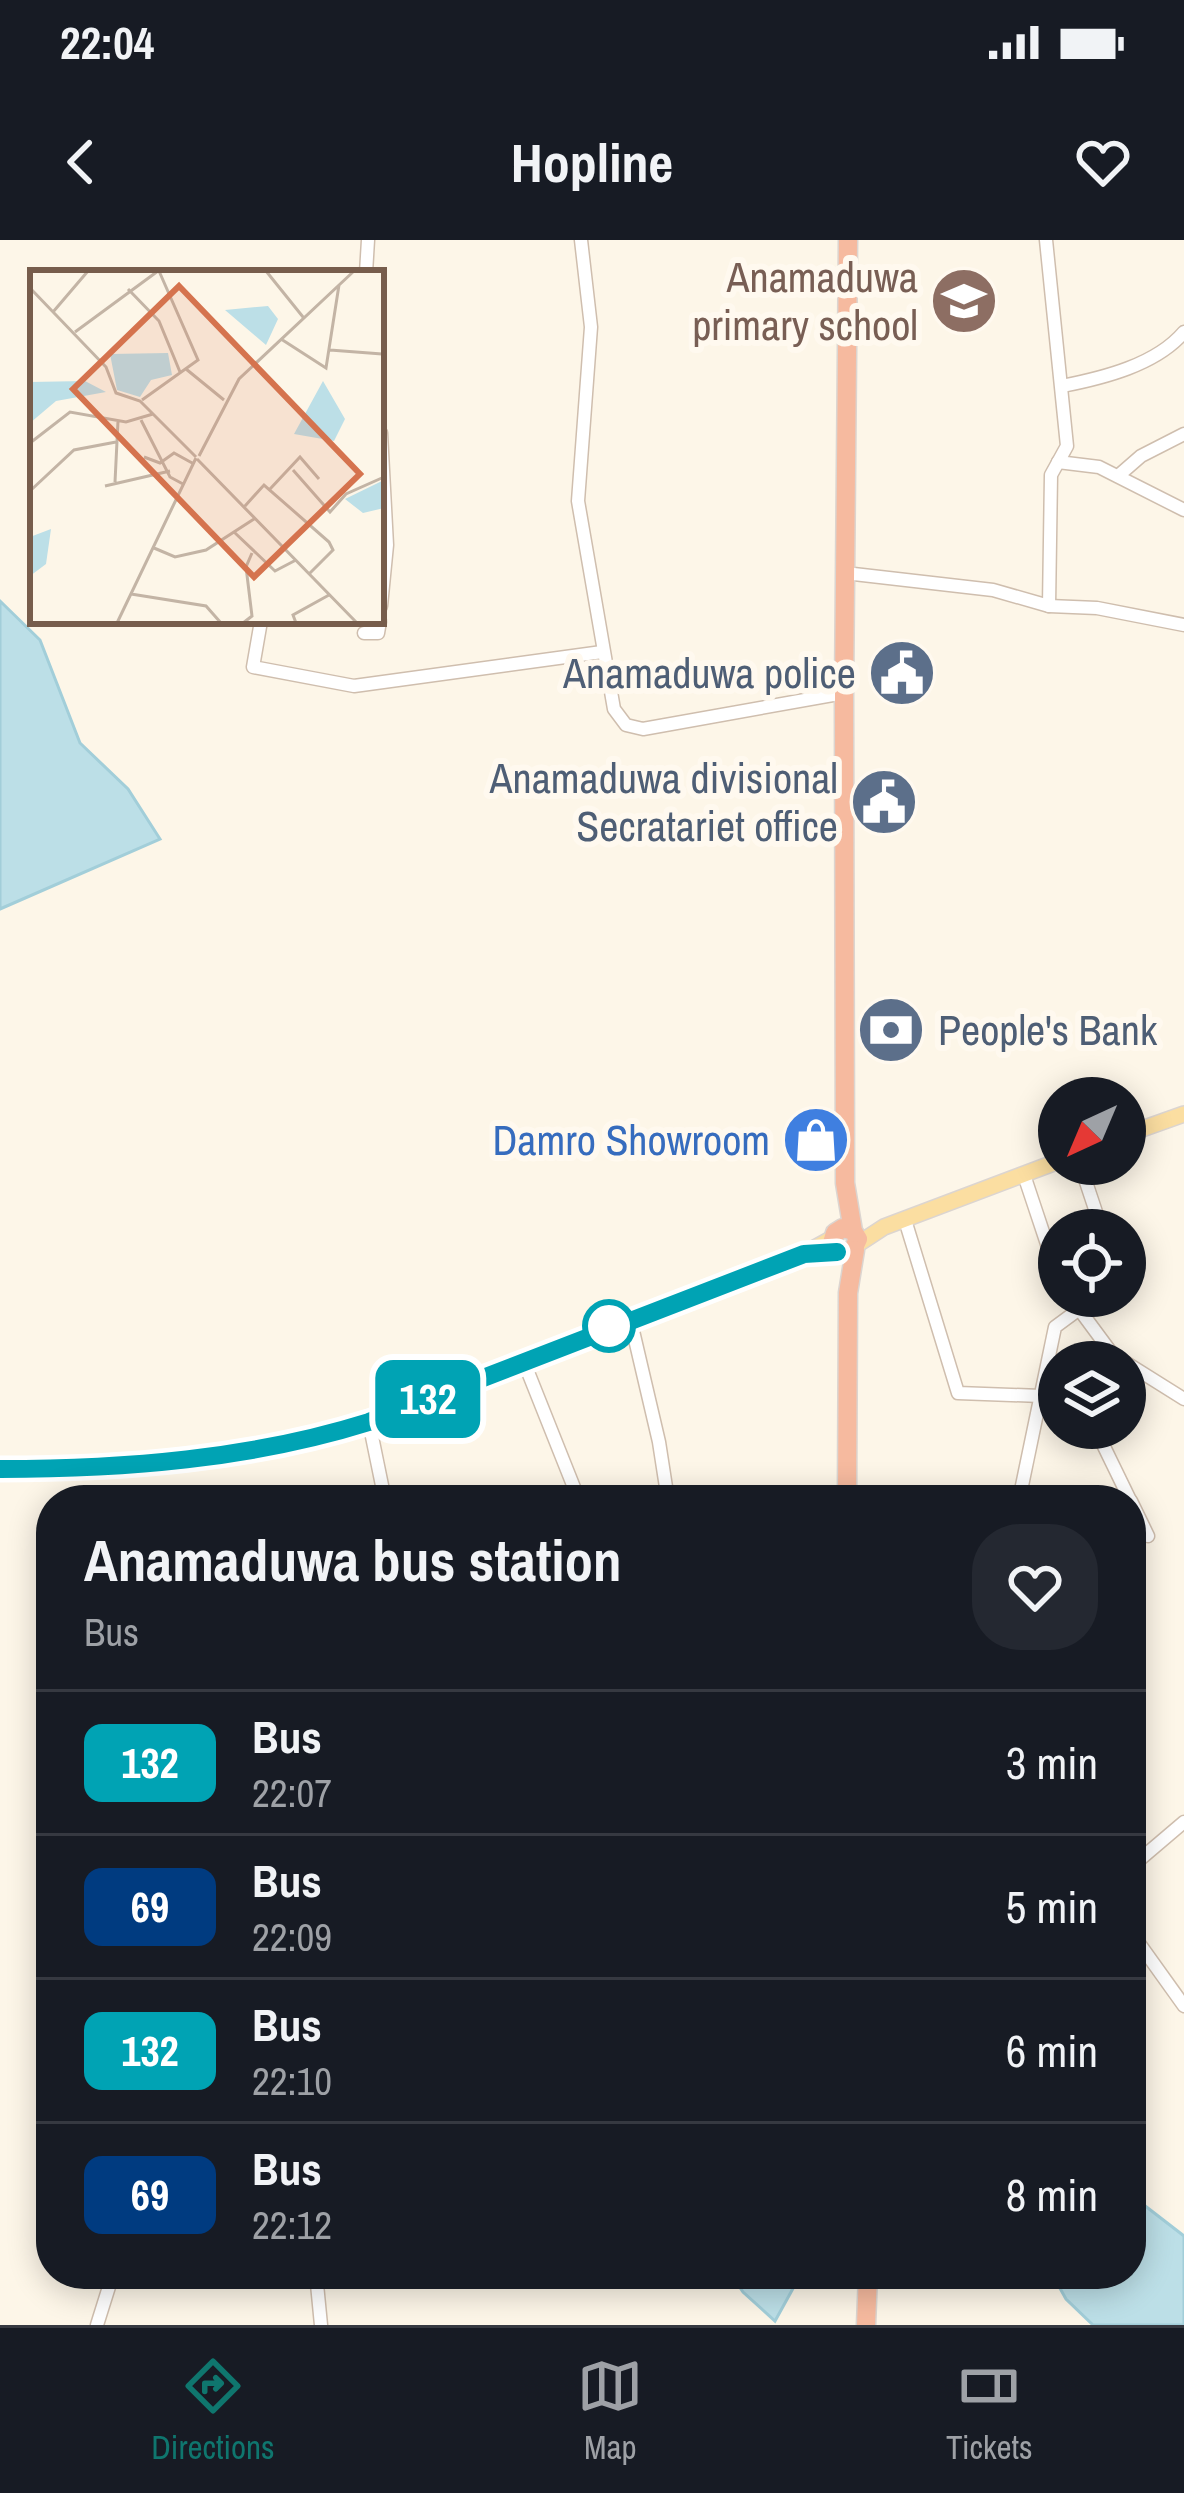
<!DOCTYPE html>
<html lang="en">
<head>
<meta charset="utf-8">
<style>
  body { margin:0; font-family:"Archivo Narrow",sans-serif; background:#242831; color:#f1f3f6; height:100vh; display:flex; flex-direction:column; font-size:45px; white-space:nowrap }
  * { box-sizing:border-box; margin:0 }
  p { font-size:39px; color:#9ea1a6 }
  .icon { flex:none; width:66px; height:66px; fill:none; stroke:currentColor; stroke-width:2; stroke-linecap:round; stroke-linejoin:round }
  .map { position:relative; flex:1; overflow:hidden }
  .sheet { position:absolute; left:36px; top:1245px; width:1110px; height:804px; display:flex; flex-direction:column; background:#171b24; border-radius:48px; box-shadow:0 6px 30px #0003 }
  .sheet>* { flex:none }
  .badge { padding:0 24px; border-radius:18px; font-size:42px; line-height:78px }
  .needle { width:78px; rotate:224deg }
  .tools { position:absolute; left:1038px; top:837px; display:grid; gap:24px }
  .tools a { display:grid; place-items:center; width:108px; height:108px; border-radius:50%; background:#171b24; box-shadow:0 6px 30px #0003; font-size:60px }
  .map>.badge { position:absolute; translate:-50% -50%; box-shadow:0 0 0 6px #fff }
  .round { display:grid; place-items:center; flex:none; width:126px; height:126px; border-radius:48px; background:#242831 }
  .summary { display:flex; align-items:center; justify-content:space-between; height:204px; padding:0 48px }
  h1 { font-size:57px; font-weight:700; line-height:90px }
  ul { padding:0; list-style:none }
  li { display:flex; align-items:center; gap:36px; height:144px; padding:0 48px; border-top:3px solid #363941 }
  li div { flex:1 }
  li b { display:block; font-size:45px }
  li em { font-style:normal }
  li .badge { min-width:132px; font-weight:700; text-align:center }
  .status { display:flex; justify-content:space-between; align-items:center; height:84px; padding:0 60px; background:#171b24; direction:ltr }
  .status svg { height:33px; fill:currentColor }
  header { display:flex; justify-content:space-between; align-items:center; height:156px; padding:0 48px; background:#171b24; font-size:54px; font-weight:700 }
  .dock { display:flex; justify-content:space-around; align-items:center; height:168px; border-top:3px solid #363941; background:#171b24; font-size:33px; color:#9ea1a6 }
  .dock a { display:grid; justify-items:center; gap:6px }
  .dock .active { color:#0f766e }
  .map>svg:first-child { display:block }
</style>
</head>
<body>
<div class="status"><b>22:04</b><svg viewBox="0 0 49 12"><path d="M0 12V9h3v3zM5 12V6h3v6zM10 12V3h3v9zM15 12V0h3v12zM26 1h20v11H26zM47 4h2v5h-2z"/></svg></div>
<header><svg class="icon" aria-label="back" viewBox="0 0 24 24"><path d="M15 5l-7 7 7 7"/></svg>Hopline<svg class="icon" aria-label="heart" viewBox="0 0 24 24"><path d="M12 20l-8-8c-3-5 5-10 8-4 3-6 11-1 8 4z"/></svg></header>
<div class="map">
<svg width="1184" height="2085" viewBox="0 0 1184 2085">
  <rect width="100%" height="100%" fill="#fdf6e8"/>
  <!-- water -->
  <g fill="#bcdfe7" stroke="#a2ced9" stroke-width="3">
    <polygon points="0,361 40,400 80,503 128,549 160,599 0,669"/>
    <polygon points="1131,1955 1184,1996 1184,2085 1093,2085 1066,2059 1052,2034 1131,2034"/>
    <polygon points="731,2034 801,2034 775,2081 743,2052"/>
  </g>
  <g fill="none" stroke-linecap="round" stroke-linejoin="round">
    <!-- minor casing -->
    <g stroke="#cfbeae" stroke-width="15">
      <g id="minor">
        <polyline points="581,0 591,87 578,261 614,469 626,485 643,489 844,453"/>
        <polyline points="1046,0 1067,206 1051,235 1049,366"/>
        <polyline points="366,33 368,0"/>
        <path d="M1062,146C1103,138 1156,125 1184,92"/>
        <polyline points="381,193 387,305 381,366"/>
        <polyline points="1058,222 1099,227 1184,270"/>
        <polyline points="1118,236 1141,216 1184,194"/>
        <polyline points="845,333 993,350 1049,366 1097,368 1184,385"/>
        <polyline points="261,381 253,427 354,446 602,412"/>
        <polyline points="364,393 378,393 380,381"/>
        <polyline points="1080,924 1102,990"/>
        <polyline points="1024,935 1059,1040"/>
        <polyline points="905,980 958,1153 1041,1156 1059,1163"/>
        <polyline points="1079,1069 1113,1115 1124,1122"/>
        <polyline points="630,1078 659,1202 668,1260"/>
        <polyline points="524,1122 579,1260"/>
        <polyline points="1125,1122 1184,1159"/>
        <polyline points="369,1182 385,1260"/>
        <polyline points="1095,1188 1130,1260"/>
        <polyline points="1019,1260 1055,1087 1097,1056"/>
        <polyline points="1131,1261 1148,1296"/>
        <polyline points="1131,1627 1184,1582"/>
        <polyline points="1131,1692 1184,1766"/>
        <polyline points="316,2034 321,2085"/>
        <polyline points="97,2085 113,2034"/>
      </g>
    </g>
    <!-- major casing -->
    <g stroke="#dcd5d0" stroke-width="18">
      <g id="major">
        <polyline points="1125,895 1184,874"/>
        <polyline points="858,1004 884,987 1059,921"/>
        <path d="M0,1229C124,1229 250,1219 369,1182L804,1014L833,998"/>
      </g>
    </g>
    <!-- highway casing -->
    <g stroke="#dcd5d0" stroke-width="21">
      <g id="highway">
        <polyline points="848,0 844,453 845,943 853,991 858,999 852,1012 837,1012 832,1003 835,993 843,988 853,991"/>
        <polyline points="847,1260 848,1053 855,1010"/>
        <polyline points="866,2085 868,2034"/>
      </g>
    </g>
    <!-- minor -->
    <use href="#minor" stroke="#fff" stroke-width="12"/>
    <!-- major -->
    <use href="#major" stroke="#fbdea1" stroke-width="15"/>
    <!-- highway -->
    <use href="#highway" stroke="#f6ba9f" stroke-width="18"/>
  </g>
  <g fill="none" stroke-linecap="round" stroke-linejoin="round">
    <!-- line casing -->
    <g stroke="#fff" stroke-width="27">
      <path id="line" d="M0,1229C124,1229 251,1219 369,1182L804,1014L837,1012"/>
    </g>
    <!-- line -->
    <use href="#line" stroke="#00a3b4" stroke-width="18"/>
  </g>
  <!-- icons -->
  <defs>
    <g id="school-disc" transform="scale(3.45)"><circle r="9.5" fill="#8d6e63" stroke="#fff9ef"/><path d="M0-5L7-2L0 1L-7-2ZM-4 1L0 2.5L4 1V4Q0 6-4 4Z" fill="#fff"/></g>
    <g id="civic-disc" transform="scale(3.45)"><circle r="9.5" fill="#5c6f8a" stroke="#fff9ef"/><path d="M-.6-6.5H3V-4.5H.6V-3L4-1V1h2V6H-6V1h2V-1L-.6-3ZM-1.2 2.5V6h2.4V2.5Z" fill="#fff"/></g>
    <g id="bank-disc" transform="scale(3.45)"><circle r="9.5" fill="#5c6f8a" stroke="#fff9ef"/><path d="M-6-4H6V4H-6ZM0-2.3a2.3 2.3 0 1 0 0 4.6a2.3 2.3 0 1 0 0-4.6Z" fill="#fff"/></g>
    <g id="shop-disc" transform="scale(3.45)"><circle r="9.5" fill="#3f7fe0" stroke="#fff9ef"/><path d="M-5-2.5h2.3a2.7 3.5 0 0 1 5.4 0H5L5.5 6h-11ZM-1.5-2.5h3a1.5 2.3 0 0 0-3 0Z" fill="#fff"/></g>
  </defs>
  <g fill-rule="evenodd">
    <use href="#school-disc" x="964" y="61"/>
    <use href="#civic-disc" x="902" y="433"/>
    <use href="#civic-disc" x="884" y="562"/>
    <use href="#bank-disc" x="891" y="790"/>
    <use href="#shop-disc" x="816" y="900"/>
  </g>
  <!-- markers -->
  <circle fill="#fff" stroke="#00a3b4" stroke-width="6" cx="609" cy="1086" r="24"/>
  <g text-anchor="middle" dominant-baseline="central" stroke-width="12" stroke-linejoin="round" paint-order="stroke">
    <!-- education labels -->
    <g font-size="42" fill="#785e54" stroke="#fff9ef" text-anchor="end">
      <text x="918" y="37">Anamaduwa<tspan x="918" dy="48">primary school</tspan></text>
    </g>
    <!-- service labels -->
    <g font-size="42" fill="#4e5e75" stroke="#fff9ef" text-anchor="end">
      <text x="856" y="433">Anamaduwa police</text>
      <text x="838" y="538">Anamaduwa divisional<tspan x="838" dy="48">Secratariet office</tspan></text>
      <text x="938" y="790" text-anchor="start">People's Bank</text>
    </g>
    <!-- shop labels -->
    <g font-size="42" fill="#366cbe" stroke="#fff9ef" text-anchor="end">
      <text x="770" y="900">Damro Showroom</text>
    </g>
  </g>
  <!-- overview -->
  <g transform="translate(30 30)">
    <rect width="354" height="354" fill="#fdf6e8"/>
    <path d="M238,36L248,49L236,75L195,40ZM138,83L142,105L121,110L110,127L87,120L80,84ZM55,111L76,122L26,131L0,153V112ZM293,111L315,149L304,171L264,164ZM354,210V238L333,243L315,229ZM21,259L16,294L0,306V267Z" fill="#bcdfe7"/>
    <path fill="none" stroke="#c3b4a5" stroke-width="3" d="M236,1L273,47M0,18L76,97L86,123L110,131L166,187M98,19L129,51L150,102M23,42L58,1M45,62L128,1M251,69L296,98L309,15M300,80L352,84M156,99L194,130M112,130L168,90L129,1M111,150L140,207L153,214M0,173L40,142L96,152L123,144M169,186L209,109L324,1M114,187L130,193L144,183L164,194M167,189L327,353M263,200L300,242L316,224L354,207M85,212L88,151M75,216L140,201M240,219L270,187L289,209M0,221L44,180L86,172M215,236L234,215L299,272L303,280L280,303M204,262L245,301L266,290M124,278L145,287L176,280L224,249M101,324L176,336L191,353M87,353L166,188M213,353L222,346L216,297L222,283M266,353L263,345L299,325"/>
    <path fill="#d5734e" fill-opacity="0.15" stroke="#d5734e" stroke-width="6" d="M149,16L330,204L224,307L43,119Z"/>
    <rect width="354" height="354" fill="none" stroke="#775d4c" stroke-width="6"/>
  </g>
</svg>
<div class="tools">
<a><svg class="needle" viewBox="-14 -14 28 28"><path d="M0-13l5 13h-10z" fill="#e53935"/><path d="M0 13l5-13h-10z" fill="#9ea1a6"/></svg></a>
<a><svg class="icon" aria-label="locate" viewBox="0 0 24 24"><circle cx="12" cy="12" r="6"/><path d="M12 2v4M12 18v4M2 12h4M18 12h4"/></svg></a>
<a><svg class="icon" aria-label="layers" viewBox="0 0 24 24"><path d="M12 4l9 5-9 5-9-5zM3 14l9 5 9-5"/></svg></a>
</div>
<b class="badge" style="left:428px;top:1159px;background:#00a3b4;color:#fff">132</b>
<section class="sheet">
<div class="summary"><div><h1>Anamaduwa bus station</h1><p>Bus</p></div><a class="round"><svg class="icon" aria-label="heart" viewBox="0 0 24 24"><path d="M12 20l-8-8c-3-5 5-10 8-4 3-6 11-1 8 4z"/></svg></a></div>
<ul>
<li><span class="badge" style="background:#00a3b4;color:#fff">132</span><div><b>Bus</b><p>22:07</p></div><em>3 min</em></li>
<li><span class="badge" style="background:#003b80;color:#fff">69</span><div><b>Bus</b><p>22:09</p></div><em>5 min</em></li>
<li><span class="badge" style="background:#00a3b4;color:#fff">132</span><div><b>Bus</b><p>22:10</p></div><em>6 min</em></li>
<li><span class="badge" style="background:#003b80;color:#fff">69</span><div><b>Bus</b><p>22:12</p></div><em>8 min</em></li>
</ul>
</section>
</div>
<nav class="dock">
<a class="active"><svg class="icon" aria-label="directions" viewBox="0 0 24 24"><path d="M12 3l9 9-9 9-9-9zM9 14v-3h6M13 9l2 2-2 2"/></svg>Directions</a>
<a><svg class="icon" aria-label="map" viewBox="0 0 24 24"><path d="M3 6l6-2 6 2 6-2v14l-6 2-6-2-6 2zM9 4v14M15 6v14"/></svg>Map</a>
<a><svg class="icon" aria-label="tickets" viewBox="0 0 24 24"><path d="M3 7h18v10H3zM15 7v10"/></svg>Tickets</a>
</nav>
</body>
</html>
